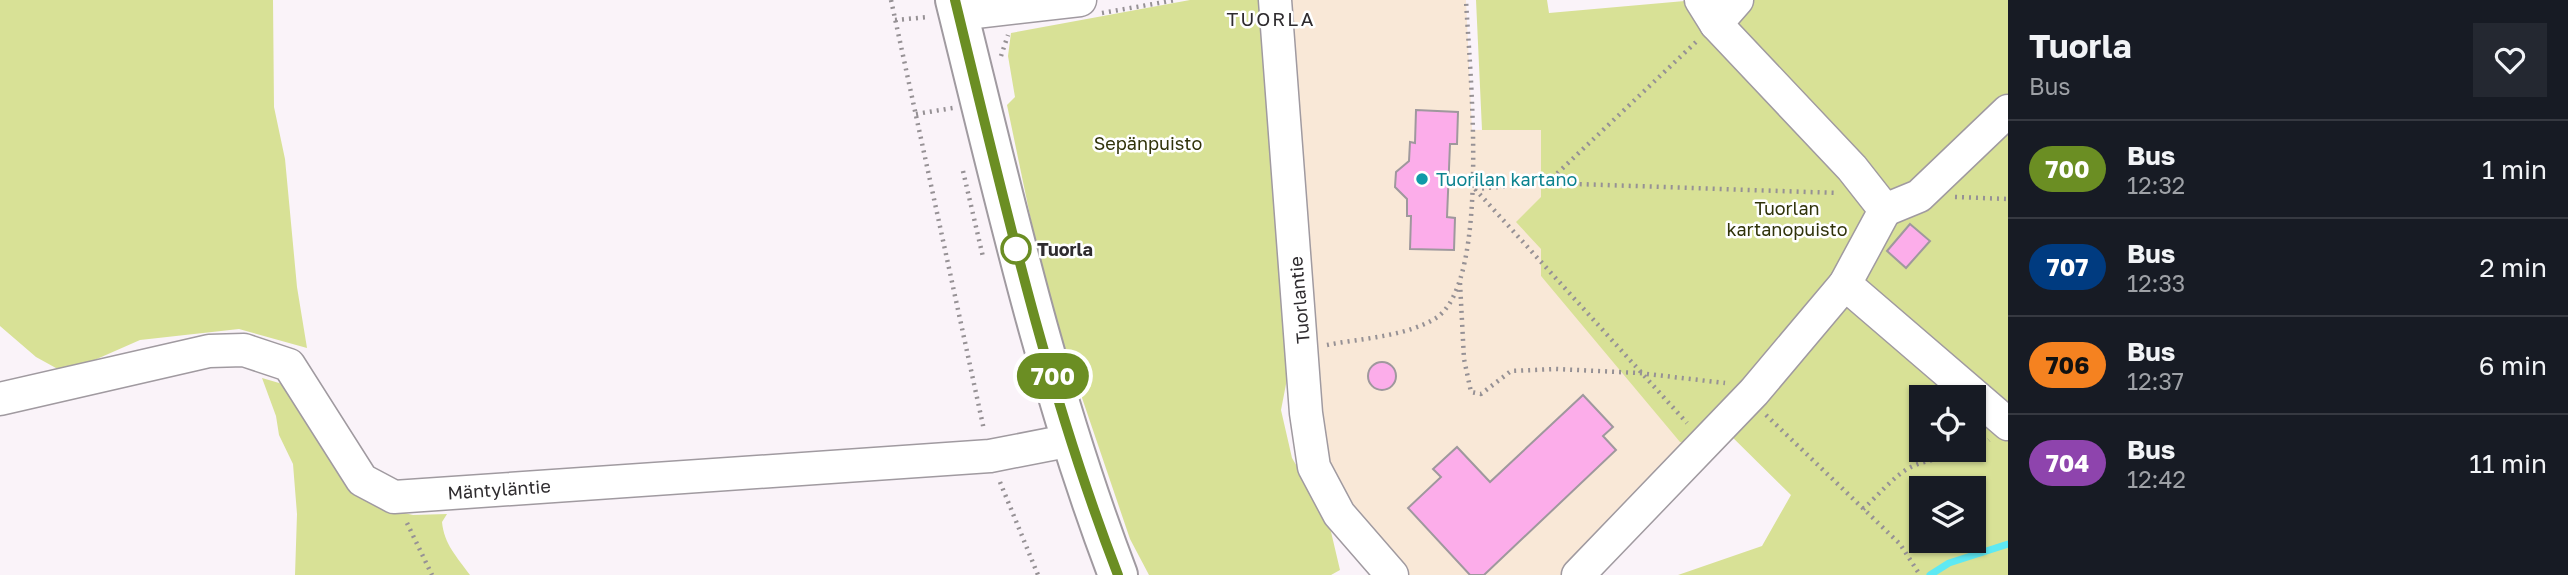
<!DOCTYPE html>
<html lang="en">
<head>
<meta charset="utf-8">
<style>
  body { margin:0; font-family:"Golos Text",sans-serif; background:#242831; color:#f1f3f6; height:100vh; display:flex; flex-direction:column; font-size:26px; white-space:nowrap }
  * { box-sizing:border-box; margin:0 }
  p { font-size:23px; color:#9ea1a6 }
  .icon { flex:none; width:38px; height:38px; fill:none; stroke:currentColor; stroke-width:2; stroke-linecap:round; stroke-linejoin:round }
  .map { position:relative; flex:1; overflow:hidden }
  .panel { display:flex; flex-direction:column; background:#171b24; width:560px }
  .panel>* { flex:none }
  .badge { padding:0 14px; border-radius:23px; font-size:24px; line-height:46px }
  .controls { position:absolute; left:1909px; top:385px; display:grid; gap:14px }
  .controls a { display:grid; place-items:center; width:77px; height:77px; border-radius:0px; background:#171b24; box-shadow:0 2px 5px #0004; font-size:35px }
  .map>.badge { position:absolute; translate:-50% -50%; box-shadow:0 0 0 4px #fff }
  .round { display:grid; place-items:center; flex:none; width:74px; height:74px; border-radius:0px; background:#242831 }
  .summary { display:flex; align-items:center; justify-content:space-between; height:119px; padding:0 21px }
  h1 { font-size:33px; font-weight:700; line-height:52px }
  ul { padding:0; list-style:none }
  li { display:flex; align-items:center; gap:21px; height:98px; padding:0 21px; border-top:2px solid #363941 }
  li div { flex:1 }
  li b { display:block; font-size:26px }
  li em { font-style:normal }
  li .badge { min-width:77px; font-weight:700; text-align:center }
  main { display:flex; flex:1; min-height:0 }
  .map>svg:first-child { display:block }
</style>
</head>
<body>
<main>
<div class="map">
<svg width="2008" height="575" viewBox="0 0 2008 575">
  <rect width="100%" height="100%" fill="#faf3f9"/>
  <!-- education -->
  <polygon fill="#f9e8d7" points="1284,0 1466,0 1472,130 1541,129 1541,276 1704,442 1578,575 1406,575 1348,509 1326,462 1313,394"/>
  <!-- green -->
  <g fill="#d8e196" fill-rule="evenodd">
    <polygon points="0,0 273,0 274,107 285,159 297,287 307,348 239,329 140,340 65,373 36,357 0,326"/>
    <polygon points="1190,0 1268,0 1293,348 1281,410 1292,458 1328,519 1340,570 1331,575 1149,575 1130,539 1046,292 1007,105 1015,97 1008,56 1011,33"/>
    <path d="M1476,0H1547L1549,13L1696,0H2008V575H1678L1762,546L1791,495L1720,425L1704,442H1680L1541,276V249L1516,222L1541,197V130H1482ZM1922,397H1974V450H1922ZM1922,488H1974V541H1922Z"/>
    <path d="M262,378L286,385L379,507L413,515L447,514L442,522C444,544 457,557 470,575H295L297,514L293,464L279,435L276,416Z"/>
  </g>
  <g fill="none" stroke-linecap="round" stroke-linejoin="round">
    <!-- stream -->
    <polyline stroke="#5ee9f3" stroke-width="7" points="1930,575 1949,563 2008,544"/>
  </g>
  <!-- building -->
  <g fill="#fcadea" stroke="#9f989d" stroke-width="2">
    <polygon points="1416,110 1458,112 1457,144 1450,144 1447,217 1455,218 1454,250 1410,249 1411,216 1407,216 1407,199 1395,187 1396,172 1409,161 1410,142 1415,143"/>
    <polygon points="1910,224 1930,241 1906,268 1887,251"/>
    <circle cx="1382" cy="376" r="14"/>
    <polygon points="1583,395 1613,427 1603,436 1616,450 1484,575 1470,575 1408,508 1441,477 1433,469 1457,447 1490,482"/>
  </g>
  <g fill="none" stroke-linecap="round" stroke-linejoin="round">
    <!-- minor casing -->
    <g stroke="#a09aa0" stroke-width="35">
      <g id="minor">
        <polyline points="1275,0 1306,413 1314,467 1339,514 1392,575"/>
        <polyline points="958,14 1080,0"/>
        <polyline points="1716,24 1737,0"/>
        <polyline points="1885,210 1919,196 2008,111"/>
        <polyline points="1845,284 2008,424"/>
        <polyline points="0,399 209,351 244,350 289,365 362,480 394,497 990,456 1072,440"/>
        <polyline points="1578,575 1754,392 1845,284 1885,210 1852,168 1716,24 1701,0"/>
      </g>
    </g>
    <!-- major casing -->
    <g stroke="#a09aa0" stroke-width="42">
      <path id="major" d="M955,0C1003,193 1047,389 1118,575"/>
    </g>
    <!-- path -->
    <g stroke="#969195" stroke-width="4.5" stroke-dasharray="2 5" stroke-linecap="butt">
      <polyline points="891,0 984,430"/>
      <polyline points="1102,13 1176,0"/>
      <polyline points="895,20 929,17"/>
      <polyline points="1001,56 1008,35"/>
      <polyline points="916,114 953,108"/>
      <polyline points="963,171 983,257"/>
      <polyline points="1547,183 1696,42"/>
      <polyline points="1475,189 1547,183 1838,193"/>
      <polyline points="1475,189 1687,423"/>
      <polyline points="1955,197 2008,199"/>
      <polyline points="1460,283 1464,359 1471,392 1481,394 1511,371 1556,369 1639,373 1725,383"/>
      <path d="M1327,345C1362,338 1405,337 1436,318C1492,281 1469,64 1466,0"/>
      <polyline points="1766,415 1900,544 1920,575"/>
      <polyline points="1000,482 1038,575"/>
      <path d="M1863,509C1878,496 1895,474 1913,466C1938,455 1967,459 1989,440"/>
      <polyline points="407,523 432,575"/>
    </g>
    <!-- minor -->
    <use href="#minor" stroke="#fff" stroke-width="32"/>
    <!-- major -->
    <use href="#major" stroke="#fff" stroke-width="38"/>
  </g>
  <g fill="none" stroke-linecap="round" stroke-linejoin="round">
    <!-- line casing -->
    <g stroke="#fff" stroke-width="16">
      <path id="line" d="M955,0C1002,193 1046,389 1118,575"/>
    </g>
    <!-- line -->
    <use href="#line" stroke="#6b8e23" stroke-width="10"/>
  </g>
  <!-- markers -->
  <circle fill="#0f9aa8" stroke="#fff" stroke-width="2.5" cx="1422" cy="179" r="7"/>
  <circle fill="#fff" stroke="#6b8e23" stroke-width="3.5" cx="1016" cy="249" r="14"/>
  <g text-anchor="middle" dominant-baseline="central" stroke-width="5" stroke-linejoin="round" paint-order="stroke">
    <!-- park labels -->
    <g font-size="18" fill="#30330a" stroke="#fff">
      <text x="1148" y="143">Sepänpuisto</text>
      <text x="1787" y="208">Tuorlan<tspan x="1787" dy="21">kartanopuisto</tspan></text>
    </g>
    <!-- culture labels -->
    <g font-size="18" fill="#0d838f" stroke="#fff" text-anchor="start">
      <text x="1436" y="179">Tuorilan kartano</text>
    </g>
    <!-- stop labels -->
    <g font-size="18" font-weight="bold" fill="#2f2c2f" stroke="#fff" text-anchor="start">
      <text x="1037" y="249">Tuorla</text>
    </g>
    <!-- street labels -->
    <g font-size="18" fill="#2f2c2f" stroke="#fff">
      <text transform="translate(1299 300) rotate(-95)">Tuorlantie</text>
      <text transform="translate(499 489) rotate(-4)">Mäntyläntie</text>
    </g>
    <!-- neighbourhood labels -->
    <g font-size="19" letter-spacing="2" fill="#2f2c2f" stroke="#fff">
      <text x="1271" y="18">TUORLA</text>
    </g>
  </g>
</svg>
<div class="controls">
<a><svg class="icon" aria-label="locate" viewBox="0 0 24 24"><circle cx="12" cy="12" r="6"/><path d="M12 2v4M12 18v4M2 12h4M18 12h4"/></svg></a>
<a><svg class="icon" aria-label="layers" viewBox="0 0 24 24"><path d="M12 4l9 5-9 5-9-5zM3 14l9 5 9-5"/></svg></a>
</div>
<b class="badge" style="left:1053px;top:376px;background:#6b8e23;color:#fff">700</b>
</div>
<section class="panel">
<div class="summary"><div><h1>Tuorla</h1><p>Bus</p></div><a class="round"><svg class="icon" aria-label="heart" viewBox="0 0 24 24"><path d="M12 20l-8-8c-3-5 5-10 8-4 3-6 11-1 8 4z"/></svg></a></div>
<ul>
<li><span class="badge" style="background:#6b8e23;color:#fff">700</span><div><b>Bus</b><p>12:32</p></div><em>1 min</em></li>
<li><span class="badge" style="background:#003b80;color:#fff">707</span><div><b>Bus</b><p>12:33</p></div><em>2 min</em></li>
<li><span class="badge" style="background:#f58220;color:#111">706</span><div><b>Bus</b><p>12:37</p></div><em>6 min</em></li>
<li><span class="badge" style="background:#8e44ad;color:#fff">704</span><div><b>Bus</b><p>12:42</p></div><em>11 min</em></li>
</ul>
</section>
</main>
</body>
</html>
